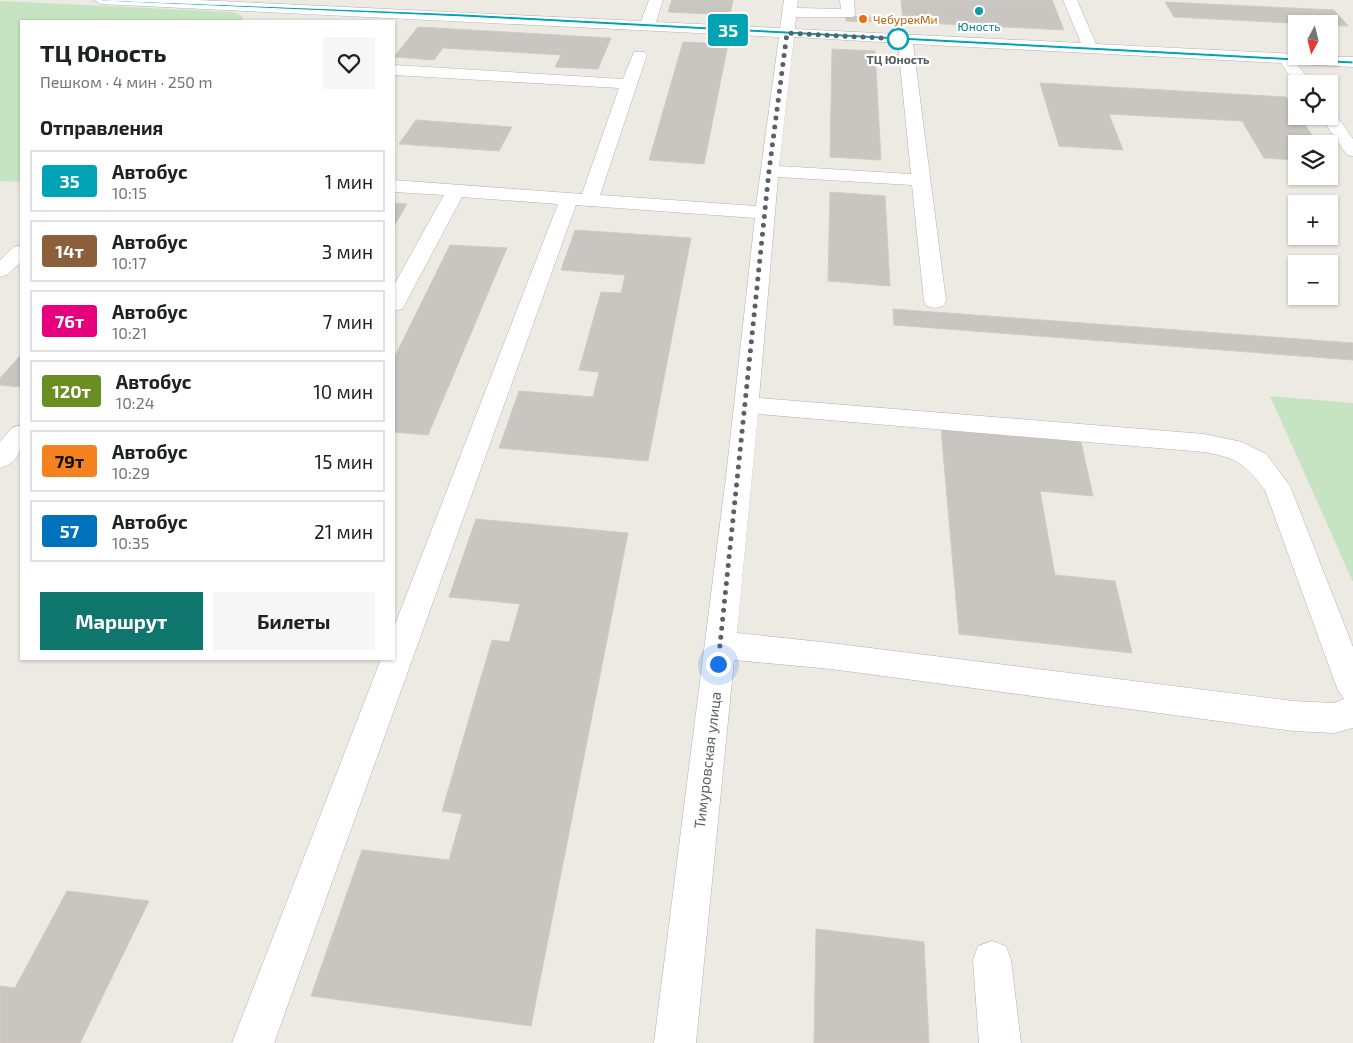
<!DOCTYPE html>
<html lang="ru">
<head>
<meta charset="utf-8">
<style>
  body { margin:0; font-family:"Exo 2",sans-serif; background:#f6f6f6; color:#202124; height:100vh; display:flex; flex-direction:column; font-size:19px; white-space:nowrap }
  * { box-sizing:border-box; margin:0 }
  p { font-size:16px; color:#757577 }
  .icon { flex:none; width:28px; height:28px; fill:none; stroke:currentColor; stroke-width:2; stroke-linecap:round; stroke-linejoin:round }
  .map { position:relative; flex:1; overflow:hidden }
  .panel { position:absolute; left:20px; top:20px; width:375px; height:640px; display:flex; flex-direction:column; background:#fff; border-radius:0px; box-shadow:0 1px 4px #0004 }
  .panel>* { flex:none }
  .badge { padding:0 10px; border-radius:4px; font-size:18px; line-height:32px }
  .needle { width:32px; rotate:187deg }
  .controls { position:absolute; left:1288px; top:15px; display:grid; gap:10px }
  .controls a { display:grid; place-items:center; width:50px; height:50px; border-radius:0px; background:#fff; box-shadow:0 1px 4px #0004; font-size:25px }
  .you { position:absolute; width:25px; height:25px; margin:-12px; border:4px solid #fff; border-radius:50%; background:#1a73e8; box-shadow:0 0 0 8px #1a73e833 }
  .map>.badge { position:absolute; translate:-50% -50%; box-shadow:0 0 0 2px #fff }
  h2 { padding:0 20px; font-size:19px; line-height:45px }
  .round { display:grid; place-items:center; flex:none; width:52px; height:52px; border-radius:0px; background:#f6f6f6 }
  .headline { display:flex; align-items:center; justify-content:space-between; height:85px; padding:0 20px }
  h1 { font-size:24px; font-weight:700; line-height:38px }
  .cta { display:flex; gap:10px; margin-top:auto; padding:10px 20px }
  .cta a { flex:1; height:58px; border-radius:0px; background:#0f766e; color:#fff; font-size:20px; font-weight:700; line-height:58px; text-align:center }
  .cta a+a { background:#f6f6f6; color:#202124 }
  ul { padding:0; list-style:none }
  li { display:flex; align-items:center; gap:15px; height:62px; margin:0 10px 8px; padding:0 10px; border:2px solid #e0e0e0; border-radius:0px }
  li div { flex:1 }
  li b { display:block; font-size:19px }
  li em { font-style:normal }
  li .badge { min-width:55px; font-weight:700; text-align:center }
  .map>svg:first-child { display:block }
</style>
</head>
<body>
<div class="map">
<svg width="1353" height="1043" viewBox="0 0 1353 1043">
  <rect width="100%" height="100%" fill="#edeae4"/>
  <!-- green -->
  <g fill="#c6e3c2">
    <polygon points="0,1 232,12 241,15 244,20 21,21 21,182 0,181"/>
    <polygon points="1270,396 1353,403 1353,582"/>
  </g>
  <!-- building -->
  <g fill="#c9c5c0" stroke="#d1cbc3">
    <polygon points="672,0 733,0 730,15 668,12"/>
    <polygon points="901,0 1052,0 1064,30 903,22"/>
    <polygon points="1165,2 1334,10 1348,26 1174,17"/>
    <polygon points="846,16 867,17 868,22 846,21"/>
    <polygon points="867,17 884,18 884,22 867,21"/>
    <polygon points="418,27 611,38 598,69 555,67 561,55 443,48 434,60 394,57"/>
    <polygon points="683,42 728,44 704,164 649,160"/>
    <polygon points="832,49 875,51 881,160 830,157"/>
    <polygon points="1040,83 1286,97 1296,112 1296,116 1299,116 1318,144 1296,144 1296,160 1264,158 1242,121 1109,114 1123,150 1059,146"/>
    <polygon points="416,120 512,127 499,151 399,144"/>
    <polygon points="830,192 885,196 890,286 828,281"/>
    <polygon points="394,203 407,204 394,226"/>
    <polygon points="575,230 691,238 648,461 499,448 519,391 593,397 599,372 579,370 601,292 621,293 625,275 561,270"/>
    <polygon points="450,245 507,248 428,435 394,432 394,358"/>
    <polygon points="893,309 1353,343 1353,360 894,325"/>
    <polygon points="21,355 21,387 0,385 0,378"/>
    <polygon points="941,429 1081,442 1093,496 1040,491 1055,575 1115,581 1132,653 959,634"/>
    <polygon points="476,519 628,533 531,1026 311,996 362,850 449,860 462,814 442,811 492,640 509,642 520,604 449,597"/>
    <polygon points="67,891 149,901 80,1043 0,1043 0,986 15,988"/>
    <polygon points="816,929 924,942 929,1043 814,1043"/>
  </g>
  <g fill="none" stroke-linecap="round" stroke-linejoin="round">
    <!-- minor casing -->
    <g stroke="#afb2b5" stroke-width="1">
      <g id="minor">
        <path d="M94,0H197L641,21L649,0H663L656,22L780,28L784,0H798L797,8L841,9L840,0H854L855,14L853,17H796L795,29L1081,43L1063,0H1077L1096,44L1296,54V56L1353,57V67L1297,64L1312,84L1296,85L1281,63L913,44L946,301L943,306L935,308L927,306L924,301L912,185L778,177L759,398L1204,434L1242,442L1266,454L1290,486L1353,647V728L1334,733L1293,731L831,669L734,660L696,1043H654L726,477L755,218L576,205L274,1043H232L381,659H394V627L558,204L462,197L405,304L402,309L394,311V285L444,195L394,192V180L582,194L619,88L394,75V65L623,79L634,52H644L647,55L600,195L756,206L779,37L101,4ZM794,37L898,43L911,174L779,166ZM758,414L1204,452C1238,458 1244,463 1265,490L1337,688L1344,699L1334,703L1293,701L831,643L737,633Z"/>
        <polygon points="1329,111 1334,112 1353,139 1353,156 1347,155 1320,116 1329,116"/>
        <polygon points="21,245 21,262 7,275 0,277 0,260 14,247"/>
        <path d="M21,425C22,445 22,462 0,468V442L12,428Z"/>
        <polygon points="992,941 1006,946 1011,960 1021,1043 979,1043 973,960 978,946"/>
      </g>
    </g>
    <!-- minor -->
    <use href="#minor" fill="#fff" fill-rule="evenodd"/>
  </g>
  <!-- line -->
  <polygon fill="#00a3b4" stroke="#fff" points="101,1 102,0 464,14 1353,61 1353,64 464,17"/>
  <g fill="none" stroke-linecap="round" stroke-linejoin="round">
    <!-- walk -->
    <polyline stroke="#5c6063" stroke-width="5" stroke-dasharray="0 9" points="718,664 769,171 787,33 898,39"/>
  </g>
  <!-- markers -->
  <circle fill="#0f9aa8" stroke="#fff" stroke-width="2" cx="979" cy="11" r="5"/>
  <circle fill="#e8710a" stroke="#fff" stroke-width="2" cx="863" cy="19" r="5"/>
  <circle fill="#fff" stroke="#00a3b4" stroke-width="2.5" cx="898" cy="39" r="10"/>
  <g text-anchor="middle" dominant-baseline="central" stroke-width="4.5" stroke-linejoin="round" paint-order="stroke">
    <!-- far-food labels -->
    <g font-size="12" fill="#c56008" stroke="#fff" text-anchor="start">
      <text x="873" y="19">ЧебурекМи</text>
    </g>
    <!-- far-culture labels -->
    <g font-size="12" fill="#0d838f" stroke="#fff">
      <text x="979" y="26">Юность</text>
    </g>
    <!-- far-stop labels -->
    <g font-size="12" font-weight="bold" fill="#5c6063" stroke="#fff">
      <text x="898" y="59">ТЦ Юность</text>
    </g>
    <!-- street labels -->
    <g font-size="15" fill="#5c6063" stroke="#fff">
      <text transform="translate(707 760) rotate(-83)">Тимуровская улица</text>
    </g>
  </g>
</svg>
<div class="controls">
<a><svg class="needle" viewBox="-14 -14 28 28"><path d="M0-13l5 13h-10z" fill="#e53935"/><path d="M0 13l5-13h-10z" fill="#757577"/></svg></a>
<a><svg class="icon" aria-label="locate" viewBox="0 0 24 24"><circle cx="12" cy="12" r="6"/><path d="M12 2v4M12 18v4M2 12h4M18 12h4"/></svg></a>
<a><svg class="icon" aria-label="layers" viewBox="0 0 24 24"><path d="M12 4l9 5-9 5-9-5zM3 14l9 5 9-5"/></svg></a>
<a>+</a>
<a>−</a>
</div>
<div class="you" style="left:718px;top:664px"></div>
<b class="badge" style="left:728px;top:30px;background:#00a3b4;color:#fff">35</b>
<section class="panel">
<div class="headline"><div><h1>ТЦ Юность</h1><p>Пешком · 4 мин · 250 m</p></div><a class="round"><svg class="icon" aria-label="heart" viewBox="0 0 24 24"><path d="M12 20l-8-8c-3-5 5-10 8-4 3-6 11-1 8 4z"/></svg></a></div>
<h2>Отправления</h2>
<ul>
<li><span class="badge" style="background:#00a3b4;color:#fff">35</span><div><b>Автобус</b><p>10:15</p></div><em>1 мин</em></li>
<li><span class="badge" style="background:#8b5e3c;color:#fff">14т</span><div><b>Автобус</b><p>10:17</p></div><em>3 мин</em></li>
<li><span class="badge" style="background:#e6007e;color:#fff">76т</span><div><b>Автобус</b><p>10:21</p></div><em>7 мин</em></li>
<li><span class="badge" style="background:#6b8e23;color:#fff">120т</span><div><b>Автобус</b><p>10:24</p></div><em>10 мин</em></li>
<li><span class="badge" style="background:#f58220;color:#111">79т</span><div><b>Автобус</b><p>10:29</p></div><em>15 мин</em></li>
<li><span class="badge" style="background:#0072bc;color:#fff">57</span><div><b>Автобус</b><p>10:35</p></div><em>21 мин</em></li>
</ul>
<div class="cta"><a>Маршрут</a><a>Билеты</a></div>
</section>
</div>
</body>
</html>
